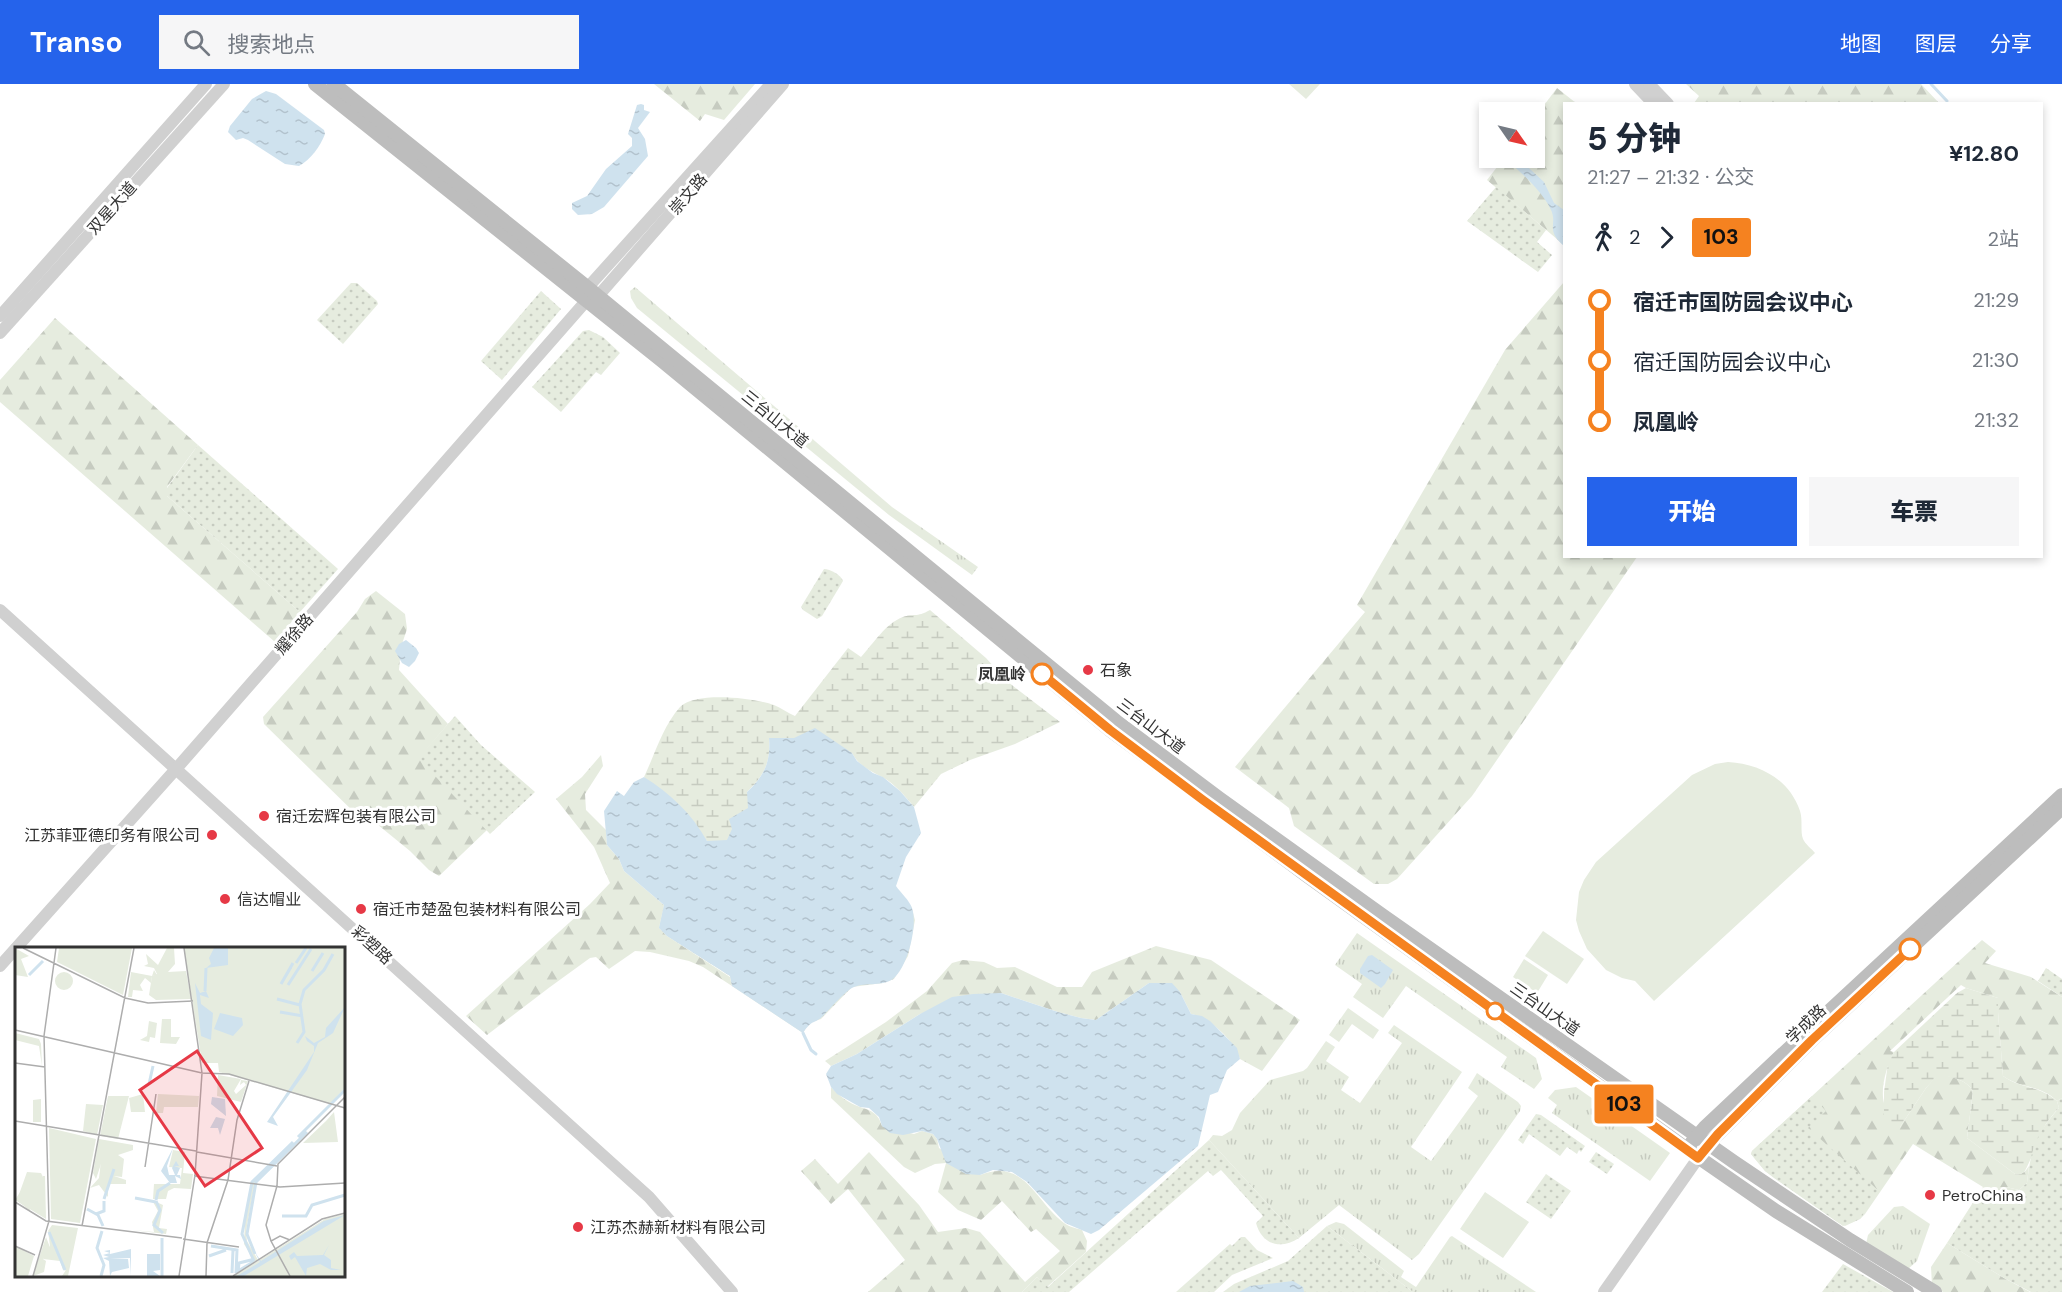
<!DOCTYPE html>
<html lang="zh">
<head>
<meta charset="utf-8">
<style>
  body { margin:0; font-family:"DM Sans","Noto Sans SC",sans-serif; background:#f6f6f7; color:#1f2937; height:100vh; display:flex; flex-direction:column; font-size:22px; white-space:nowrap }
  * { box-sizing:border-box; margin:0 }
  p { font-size:20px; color:#747a83 }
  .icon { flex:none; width:33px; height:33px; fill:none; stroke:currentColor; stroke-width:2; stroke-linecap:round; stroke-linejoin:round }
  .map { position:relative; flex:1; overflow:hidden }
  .sheet { position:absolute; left:1563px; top:18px; width:480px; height:456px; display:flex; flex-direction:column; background:#fff; border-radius:0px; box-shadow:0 3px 9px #0003 }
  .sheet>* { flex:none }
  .badge { padding:0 12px; border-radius:4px; font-size:21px; line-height:39px }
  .needle { width:39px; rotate:124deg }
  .fabs { position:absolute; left:1479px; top:18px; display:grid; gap:12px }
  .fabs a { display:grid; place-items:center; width:66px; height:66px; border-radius:0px; background:#fff; box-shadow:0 3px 9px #0003; font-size:30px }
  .map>.badge { position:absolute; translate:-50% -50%; box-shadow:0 0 0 3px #fff }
  .legs { display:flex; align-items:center; gap:9px; height:66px; padding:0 24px; font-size:20px }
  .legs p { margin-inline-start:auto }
  .overview { display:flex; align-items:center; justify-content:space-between; height:102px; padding:0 24px }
  h1 { font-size:33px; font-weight:800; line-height:45px }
  .button { display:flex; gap:12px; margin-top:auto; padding:12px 24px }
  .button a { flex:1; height:69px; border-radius:0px; background:#2563eb; color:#fff; font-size:24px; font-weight:800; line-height:69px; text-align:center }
  .button a+a { background:#f6f6f7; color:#1f2937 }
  ul { padding:0 24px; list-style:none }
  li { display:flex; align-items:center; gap:21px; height:60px; font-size:22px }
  li i { display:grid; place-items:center; width:9px; height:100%; margin:0 8px; background:currentColor }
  li i::after { content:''; width:15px; height:15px; margin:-8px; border:4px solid; border-radius:50%; background:#fff }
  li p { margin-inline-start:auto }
  li:first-child i { background:linear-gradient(#0000 50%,currentColor 0) }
  li:last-child i { background:linear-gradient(currentColor 50%,#0000 0) }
  header { display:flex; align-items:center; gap:36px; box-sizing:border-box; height:84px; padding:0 30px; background:#2563eb; color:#fff }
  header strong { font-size:28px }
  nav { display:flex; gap:33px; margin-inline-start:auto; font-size:21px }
  .search { width:420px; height:54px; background:#f6f6f7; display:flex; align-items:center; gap:15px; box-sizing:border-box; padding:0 21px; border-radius:0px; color:#747a83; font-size:22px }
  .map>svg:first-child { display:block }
</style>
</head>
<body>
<header>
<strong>Transo</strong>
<div class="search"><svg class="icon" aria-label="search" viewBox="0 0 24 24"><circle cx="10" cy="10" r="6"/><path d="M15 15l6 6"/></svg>搜索地点</div>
<nav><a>地图</a><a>图层</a><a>分享</a></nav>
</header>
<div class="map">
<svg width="2062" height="1208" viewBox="0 0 2062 1208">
  <defs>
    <pattern id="grass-tufts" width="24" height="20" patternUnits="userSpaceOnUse" patternTransform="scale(1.5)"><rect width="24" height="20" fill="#e6ecdf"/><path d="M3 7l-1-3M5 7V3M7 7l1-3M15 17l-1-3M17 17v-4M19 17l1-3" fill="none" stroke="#c6cbc0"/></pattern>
    <pattern id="forest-firs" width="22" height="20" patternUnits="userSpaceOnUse" patternTransform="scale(1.5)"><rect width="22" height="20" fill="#e6ecdf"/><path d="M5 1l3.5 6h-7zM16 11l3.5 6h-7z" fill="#c6cbc0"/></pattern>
    <pattern id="wetland-marsh" width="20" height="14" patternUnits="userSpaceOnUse" patternTransform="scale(1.5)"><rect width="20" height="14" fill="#e6ecdf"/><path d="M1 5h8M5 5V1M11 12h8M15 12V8" fill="none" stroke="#c6cbc0"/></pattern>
    <pattern id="park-dots" width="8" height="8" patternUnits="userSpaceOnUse" patternTransform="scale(1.5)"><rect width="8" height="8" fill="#e6ecdf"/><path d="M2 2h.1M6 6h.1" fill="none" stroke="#c6cbc0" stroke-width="1.8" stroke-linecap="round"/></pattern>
    <pattern id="water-ripples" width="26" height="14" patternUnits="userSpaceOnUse" patternTransform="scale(1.5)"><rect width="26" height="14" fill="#cfe2ee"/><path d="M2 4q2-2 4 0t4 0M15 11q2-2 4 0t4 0" fill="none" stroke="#b2c2cd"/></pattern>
  </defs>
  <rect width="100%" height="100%" fill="#fff"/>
  <!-- grass -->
  <g fill="url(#grass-tufts)">
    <polygon points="635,203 892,423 978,483 972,491 889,431 637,224 631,214 630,207"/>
    <polygon points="1357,849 1536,974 1542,995 1534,1005 1501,983 1507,973 1406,902 1383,934 1353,913 1362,900 1335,881"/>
    <polygon points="1348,924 1379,946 1373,955 1352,940 1339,958 1329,951"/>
    <polygon points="1394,941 1462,988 1411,1063 1431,1077 1478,1012 1468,1004 1477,989 1518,1018 1521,1022 1520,1027 1419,1170 1412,1176 1339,1121 1299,1154 1209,1056 1213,1051 1222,1052 1232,1046 1240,1029 1270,996 1303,987 1307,984 1326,957 1335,963 1326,977 1349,993 1341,1006 1360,1019 1402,959 1388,949"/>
    <polygon points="1576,1003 1670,1069 1650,1097 1552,1029 1557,1021 1548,1014 1555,1006"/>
    <polygon points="1903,1122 1930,1140 1917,1177 1907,1186 1866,1160 1868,1151 1894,1123"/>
    <polygon points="1336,1138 1344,1140 1404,1187 1401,1193 1416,1203 1450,1153 1452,1152 1536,1208 1413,1208 1327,1142"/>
  </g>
  <!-- forest -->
  <g fill="url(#forest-firs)">
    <polygon points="654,0 755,0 724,36 705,30 700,37"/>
    <polygon points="1686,0 1921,0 1939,19 1694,19 1699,12"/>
    <polygon points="1557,4 1576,19 1564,20 1564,161 1487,96 1504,74 1534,74 1535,33"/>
    <polygon points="1564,198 1564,472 1637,473 1472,712 1397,795 1388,800 1374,800 1294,742 1289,724 1235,683 1365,528 1357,521 1505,266"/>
    <polygon points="55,234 198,361 167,403 167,412 300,528 275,558 0,318 0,296"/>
    <polygon points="376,507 405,530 407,545 401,563 399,586 448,640 419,674 487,746 439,792 429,786 410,767 372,736 364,738 264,640 263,633 357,528 365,515"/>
    <polygon points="601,671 603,682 585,710 586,726 606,746 607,761 619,775 624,787 664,821 659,844 667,852 730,893 732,902 703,883 689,877 650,868 635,867 609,885 596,873 590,874 550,903 487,951 466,932 590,820 610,799 594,763 556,715 582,693"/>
    <path d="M1982,856L1996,867L1985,879L2031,893L2062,913V1014L2057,1017C2039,1000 2021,1005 2003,992L1998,928V914L1966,904L1961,901L1890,967L1894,968C1887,981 1880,1004 1884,1019C1887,1027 1895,1036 1900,1043L1926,1004L1938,990C1950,992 1967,996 1973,1007L1967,1054L2015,1090C2022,1091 2025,1088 2029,1082L2027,1099L2019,1106L2006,1103H1983L1913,1060L1865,1130L1860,1135L1843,1142L1765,1087L1751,1070L1752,1067Z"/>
    <path d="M1156,862L1211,876L1300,936L1262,987L1240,975C1235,957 1209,933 1191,930L1180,908L1149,899L1096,936L1081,934L1058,928L1001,909L920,930L857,970L831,982L825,977L886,938L927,907L952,879L963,876L984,878L997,884L1015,883L1057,903H1082L1092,888Z"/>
    <path d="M831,1003C838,1011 850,1020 860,1023C872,1027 878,1029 882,1042L914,1050L922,1047L933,1050L937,1055L939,1064L980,1091C1025,1074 1034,1116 1064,1139C1069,1143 1076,1144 1082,1146L1087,1157L1086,1168L1047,1203L1037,1193L1022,1208H868L905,1176L848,1105L831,1120L801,1087L815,1075L838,1100L869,1068L919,1121L938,1148L966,1144L980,1148L1025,1198L1060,1167L1036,1145L1031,1148L1002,1117L981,1136L958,1126L938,1108L946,1079L935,1080L915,1089L904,1083L831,1014Z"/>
    <polygon points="1947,1159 2004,1194 2030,1208 1943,1208 1932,1201 1931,1183"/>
  </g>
  <!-- wetland -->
  <g fill="url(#wetland-marsh)">
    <path d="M930,526L986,574L1008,598L1060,638L1015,660L970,676L941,690L914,723C905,712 895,700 882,693C869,686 859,682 852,669L794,654L769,655C771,678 764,692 747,708L911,822L915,836L908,872L894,895L883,899L852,903L821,935L809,939L803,949L732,902L730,892L667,852L659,844L664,821L707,757L644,693C655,670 663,642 680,623C695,607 755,614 774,621C781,624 788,629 795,632L848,564L861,573C873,560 886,539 903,533C914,529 916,534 930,526Z"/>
    <path d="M1966,904L1998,914V928L2003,992C2021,1005 2039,1001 2057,1017L2059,1024C2054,1029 2050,1034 2046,1040C2042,1047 2027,1086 2024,1088C2020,1091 2019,1090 2015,1090L1967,1054L1973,1007C1967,996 1950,992 1938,991L1926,1004L1900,1043L1894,1046L1887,1044L1884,1036V1008L1888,979L1894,968L1957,909Z"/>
  </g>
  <!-- park -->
  <g fill="url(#park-dots)">
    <polygon points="1496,103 1546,146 1537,158 1552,171 1538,188 1467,137"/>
    <polygon points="351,199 357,199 377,217 378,220 343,260 317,236"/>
    <polygon points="541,207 561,225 502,296 481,277"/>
    <polygon points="589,246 603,253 620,269 601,291 596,288 561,328 532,303 583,247"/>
    <polygon points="198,361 338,485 300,528 167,412 167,404"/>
    <path d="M824,485C830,485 841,491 843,497L822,532L817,535L803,526L801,523Z"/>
    <polygon points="455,632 481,661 535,708 490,750 418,674"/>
    <polygon points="2046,884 2062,895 2062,913 2038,897"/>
    <polygon points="1812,1012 1826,1027 1808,1044 1879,1107 1860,1135 1845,1142 1839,1139 1774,1094 1765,1087 1751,1070 1752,1067"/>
    <path d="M2062,1014V1208H2031L2004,1194L1947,1159L1983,1103H2006L2019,1106L2027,1099C2031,1065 2035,1051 2059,1024L2057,1017Z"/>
    <polygon points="1536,1030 1541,1031 1585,1062 1581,1068 1579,1066 1577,1070 1567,1063 1560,1072 1529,1050 1523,1060 1518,1056"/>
    <path d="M1209,1056L1299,1154C1281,1166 1262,1161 1256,1139L1263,1132L1221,1086L1213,1092L1208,1087L1069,1208H1022L1037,1193L1048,1203Z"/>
    <polygon points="1596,1068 1614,1080 1607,1090 1589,1078"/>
    <polygon points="1546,1090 1571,1107 1551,1135 1526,1118"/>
    <polygon points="1327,1142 1413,1208 1223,1208 1234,1200 1288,1177"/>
    <polygon points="1241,1153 1245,1153 1257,1166 1273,1174 1232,1191 1214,1208 1176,1208 1230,1160 1232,1162"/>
    <polygon points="1843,1180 1893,1208 1822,1208"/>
  </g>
  <!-- pitch -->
  <g fill="#e6ecdf">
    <polygon points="1289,0 1320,0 1306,15"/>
    <path d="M1728,678C1760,680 1789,695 1800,727C1803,736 1800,747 1803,755C1805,760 1812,765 1815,769L1654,917L1635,897L1622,894L1606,886L1587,865L1579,847L1576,836L1579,808L1584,796L1596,778L1692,691L1715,680Z"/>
    <polygon points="1543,847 1584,875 1567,900 1525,872"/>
    <polygon points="1524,875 1548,891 1537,909 1513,893"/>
    <polygon points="1485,1108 1529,1138 1503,1174 1460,1145"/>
  </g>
  <!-- water -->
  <g fill="url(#water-ripples)">
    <path d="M266,7L276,10L324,46L325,50C320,63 311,75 299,82L285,80L248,56L243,54L236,56L228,48L230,42L252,15Z"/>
    <polygon points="641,20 644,21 644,26 650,28 638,44 645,55 648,72 604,123 592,130 578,131 572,125 572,119 587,112 606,85 632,62 632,54 628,50 637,21"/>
    <path d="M1506,74H1518L1544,98L1554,119L1564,126V162C1544,145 1559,140 1550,124C1543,109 1518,84 1504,75Z"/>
    <polygon points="406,556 416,564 419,569 415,577 409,583 402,579 395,567 399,560"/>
    <path d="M815,644L852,669L857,677L873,689L883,693L900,707L914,723L921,749L906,773L896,802C901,809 909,816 912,824C918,841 908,882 894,894C884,903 866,898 854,903C846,906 830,925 823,932C815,940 812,935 803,949L732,902L730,892L667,852L659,844L664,821L624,787L619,775L607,761L604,727L617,707L624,712L634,698L644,693C670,709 692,730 707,757L727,756L732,745L729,735L748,724L747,708C764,692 771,678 769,654H794Z"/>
    <polygon points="1372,871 1393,886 1385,900 1381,904 1360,889 1360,885 1368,872"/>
    <polygon points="1149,899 1172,899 1180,908 1191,930 1202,932 1210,937 1237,964 1240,975 1227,986 1218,1008 1210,1011 1198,1062 1099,1146 1091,1150 1065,1139 1027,1098 1012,1088 993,1086 980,1091 966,1090 946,1079 937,1055 933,1050 922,1047 903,1051 890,1049 882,1042 879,1033 869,1024 860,1023 837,1010 831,1003 826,990 831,982 857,970 920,930 952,913 973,910 1001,909 1058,928 1081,934 1096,936"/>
    <polygon points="1293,1197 1303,1203 1304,1208 1239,1208 1250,1202"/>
  </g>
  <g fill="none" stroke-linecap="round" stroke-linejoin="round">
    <!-- stream -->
    <g stroke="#cfe2ee" stroke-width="3">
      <polyline points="1931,0 1947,17"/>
      <polyline points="803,949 811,966 816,970"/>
    </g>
    <!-- tertiary -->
    <g stroke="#d0d0d0" stroke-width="12">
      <polyline points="1635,0 1654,20"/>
      <polyline points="1649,0 1668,20"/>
      <polyline points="581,211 771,0"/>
      <polyline points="592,219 783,0"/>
      <polyline points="0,232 206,0"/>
      <polyline points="0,249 224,0"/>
      <polyline points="0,526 649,1113 732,1208"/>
      <polyline points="0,882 176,685 587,216"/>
      <polyline points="1604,1208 1708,1060"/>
    </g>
    <!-- secondary -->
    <g stroke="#bdbdbd" stroke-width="14">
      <polyline points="315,0 661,276 1110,646 1306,791 1698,1073 1776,1127 1907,1208"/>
      <polyline points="334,0 587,203 1116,637 1219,714 1382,831 1734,1078 1850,1156 1935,1208"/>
      <polyline points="1692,1058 1705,1043 1785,968 2062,711"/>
      <polyline points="1708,1060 1812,956 2062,724"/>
    </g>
  </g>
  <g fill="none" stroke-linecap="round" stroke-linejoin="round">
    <!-- line-1 casing -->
    <g stroke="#fff" stroke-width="14">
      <polyline id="line-1" points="1042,590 1110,646 1203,716 1698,1074 1718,1050 1812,956 1910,865"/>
    </g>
    <!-- line-1 -->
    <use href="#line-1" stroke="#f58220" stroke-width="9"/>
  </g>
  <!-- markers -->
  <g fill="#e63946" stroke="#fff" stroke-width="2">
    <circle cx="1088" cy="586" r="6"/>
    <circle cx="264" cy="732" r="6"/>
    <circle cx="212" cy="751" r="6"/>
    <circle cx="225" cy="815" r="6"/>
    <circle cx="361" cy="825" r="6"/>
    <circle cx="1930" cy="1111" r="6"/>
    <circle cx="578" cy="1143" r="6"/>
  </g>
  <g fill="#fff" stroke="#f58220" stroke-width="3">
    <circle cx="1042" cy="590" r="10"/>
    <circle cx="1910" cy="865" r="10"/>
    <circle cx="1495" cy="927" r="8"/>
  </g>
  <g text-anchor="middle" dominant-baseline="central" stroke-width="6" stroke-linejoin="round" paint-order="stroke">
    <!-- street labels -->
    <g font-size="16" fill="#333" stroke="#fff">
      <text transform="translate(688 110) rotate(-49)">崇文路</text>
      <text transform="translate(112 124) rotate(-48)">双星大道</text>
      <text transform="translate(775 335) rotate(39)">三台山大道</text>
      <text transform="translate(294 550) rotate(-49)">耀徐路</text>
      <text transform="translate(1151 642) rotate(37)">三台山大道</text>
      <text transform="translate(372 861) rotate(42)">彩塑路</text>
      <text transform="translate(1545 925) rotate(35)">三台山大道</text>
      <text transform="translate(1806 940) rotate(-44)">学成路</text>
    </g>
    <!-- poi labels -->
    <g font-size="16" fill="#333" stroke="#fff" text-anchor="start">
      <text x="1100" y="586">石象</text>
      <text x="276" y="732">宿迁宏辉包装有限公司</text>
      <text x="200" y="751" text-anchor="end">江苏菲亚德印务有限公司</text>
      <text x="237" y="815">信达帽业</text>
      <text x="373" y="825">宿迁市楚盈包装材料有限公司</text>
      <text x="1942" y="1111">PetroChina</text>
      <text x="590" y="1143">江苏杰赫新材料有限公司</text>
    </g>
    <!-- stop labels -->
    <g font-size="16" font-weight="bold" fill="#333" stroke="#fff" text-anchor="end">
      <text x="1026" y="590">凤凰岭</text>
    </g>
  </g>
  <!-- overview -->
  <g transform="translate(15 863)">
    <rect width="330" height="330" fill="#fff"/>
    <path d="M44,1H117L108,48L42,15ZM139,23L142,28L137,29L136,36L130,31L125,38L128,44L118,43L117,50H113L116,25L137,29ZM319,165L323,195L288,196L311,174ZM28,229H30L31,272L0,253L9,239L28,238ZM33,284L51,323L54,324L48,323L45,314L28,312L35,299Z" fill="#e6ecdf"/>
    <path d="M0,1L14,9L6,12L13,30L0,28ZM152,1H159L160,17L153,25L171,24L176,52L141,53L134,48L137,29L142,27L139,21L129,19L133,17L131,7L143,18ZM0,86L24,92L26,97L27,119L24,99L0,93ZM128,147L130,165H116L114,151ZM143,147L184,149L183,160H149L148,166H141ZM158,203L170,205L168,226L178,227L176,242L159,241L153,244L151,252H138L139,237H165L167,221L154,220ZM87,207L96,228L100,222L99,229L111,233V237H93V250L84,238L75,241L84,231ZM255,217L240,236L231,284L232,294L243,313L240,315L229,297L230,273L237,235ZM137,253L148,258L144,281L152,282L151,287L117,283L139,285L137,275L143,264ZM37,278L63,281L53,329H47L51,323L33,284ZM31,290L36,303L28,312L31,314L29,325L18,329Z" fill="#e6ecdf"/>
    <path d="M93,149H114L103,192L85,189ZM71,157L88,158L82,188L68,184Z" fill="#e6ecdf"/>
    <path d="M169,1H330V141L315,157L204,125L203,116H187ZM40 34a9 9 0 1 1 18 0a9 9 0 1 1-18 0ZM147,72H156V90H165L161,97L145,96ZM203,128L226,132L219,144L221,147L231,138L229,135L225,138L226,133L233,134L226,155L202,149ZM34,181L81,192L65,276L36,272ZM84,192L118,198V203L103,208L109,212L107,230L99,229V222L96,228L85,227L86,217L81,232L78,226ZM12,225L26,226L28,230L29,255L15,256V264L2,253ZM330,267V329H219L310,272ZM0,299L19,309L13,329H0Z" fill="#e6ecdf"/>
    <path d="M134,74L142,76L140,91L135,90L134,95L125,93L132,89ZM26,152V175H18V153ZM45 211a10 10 0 1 1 20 0a10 10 0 1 1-20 0Z" fill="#e6ecdf"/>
    <path d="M199,1H213V18L191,21L196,17L194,11ZM180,36L185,46L191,44L194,51L185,48L186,57L198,66L196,93L186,89ZM330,60L318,86L303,96L292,123L258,170L263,179L252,175L299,105V99L292,94L290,89L299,96L310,90L311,81ZM205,66L227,71L228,78L218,89L199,82ZM197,150L210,152L211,169L196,157ZM201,170L210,172L205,188L203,181H195ZM158,201L152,219L154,228H160L157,221L161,214L164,219H159L165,221L162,228H165L166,232L160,229L162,236H155L146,224ZM330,268L229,329H222L245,315L239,304L246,314L309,274ZM314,298L309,308L316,313V321L326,323H316L305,317L292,321L291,329L280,310L276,313L274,309L279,305L282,309L308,308ZM116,302V329L115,311L95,312H113L114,321L97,325L95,329L94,314L88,311L94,310L88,308L95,306L89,304L95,303V307ZM132,307H145V323L138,324L145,329H132Z" fill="#cfe2ee"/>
    <path fill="none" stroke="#cfe2ee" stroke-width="3" d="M281,16L291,1M276,20L266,37L278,16M297,24L308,6M14,28L28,14M273,38L296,2M190,44L191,21M262,52L285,58M265,65L288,69M282,96L289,85L285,57L289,43L309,23L318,7M134,137L138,119M283,190L330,143M120,251L141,255M89,252L99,222M141,253L143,244L155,236M141,254L145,263L139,278L148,286M72,262L83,268L88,279M81,267L89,264V254M267,269H291L297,258L330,248M34,285L50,323M147,291V329M196,299L222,303L221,326M240,307L232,287L241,235L292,185M194,309L211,303M236,313L238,315L223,324L224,316ZM239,314L227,287L237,235L278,195M217,326L218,303M86,329L89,318L82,301L87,284"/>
    <path fill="none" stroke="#adadad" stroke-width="1.5" d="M8,1L110,51L133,56L178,54M0,83L187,126M0,116L30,120M186,126L214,127L330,161M0,174L181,204M182,205L262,219M130,220L141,147M179,229L265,240L330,236M0,255L31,274L167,291M67,279L119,1M168,292L224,300M256,294L251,278L262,239L263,217L330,150M0,299L20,308M18,329L34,274L29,89L41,1M164,329L180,228L187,126L169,1M191,329L192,296L213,233L222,173L234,134M218,329L307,272L330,266M275,329L256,294L265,289L275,293"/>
    <path fill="#e63946" fill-opacity="0.15" stroke="#e63946" stroke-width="3" d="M182,104L247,201L190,239L125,143Z"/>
    <rect width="330" height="330" fill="none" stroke="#333" stroke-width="3"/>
  </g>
</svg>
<div class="fabs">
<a><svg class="needle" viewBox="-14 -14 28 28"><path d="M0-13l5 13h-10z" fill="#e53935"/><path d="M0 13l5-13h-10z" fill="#747a83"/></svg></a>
</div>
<b class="badge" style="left:1624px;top:1020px;background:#f58220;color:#111">103</b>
<section class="sheet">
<div class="overview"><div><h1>5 分钟</h1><p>21:27 – 21:32 · 公交</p></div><b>¥12.80</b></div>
<div class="legs"><svg class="icon" aria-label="walk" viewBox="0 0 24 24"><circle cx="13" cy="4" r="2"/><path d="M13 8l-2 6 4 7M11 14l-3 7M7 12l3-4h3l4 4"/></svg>2<svg class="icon" aria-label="forward" viewBox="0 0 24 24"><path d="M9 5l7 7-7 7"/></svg><b class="badge" style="background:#f58220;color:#111">103</b><p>2站</p></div>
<ul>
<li><i style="color:#f58220"></i><b>宿迁市国防园会议中心</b><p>21:29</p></li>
<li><i style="color:#f58220"></i><span>宿迁国防园会议中心</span><p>21:30</p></li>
<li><i style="color:#f58220"></i><b>凤凰岭</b><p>21:32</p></li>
</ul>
<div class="button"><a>开始</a><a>车票</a></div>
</section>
</div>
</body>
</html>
